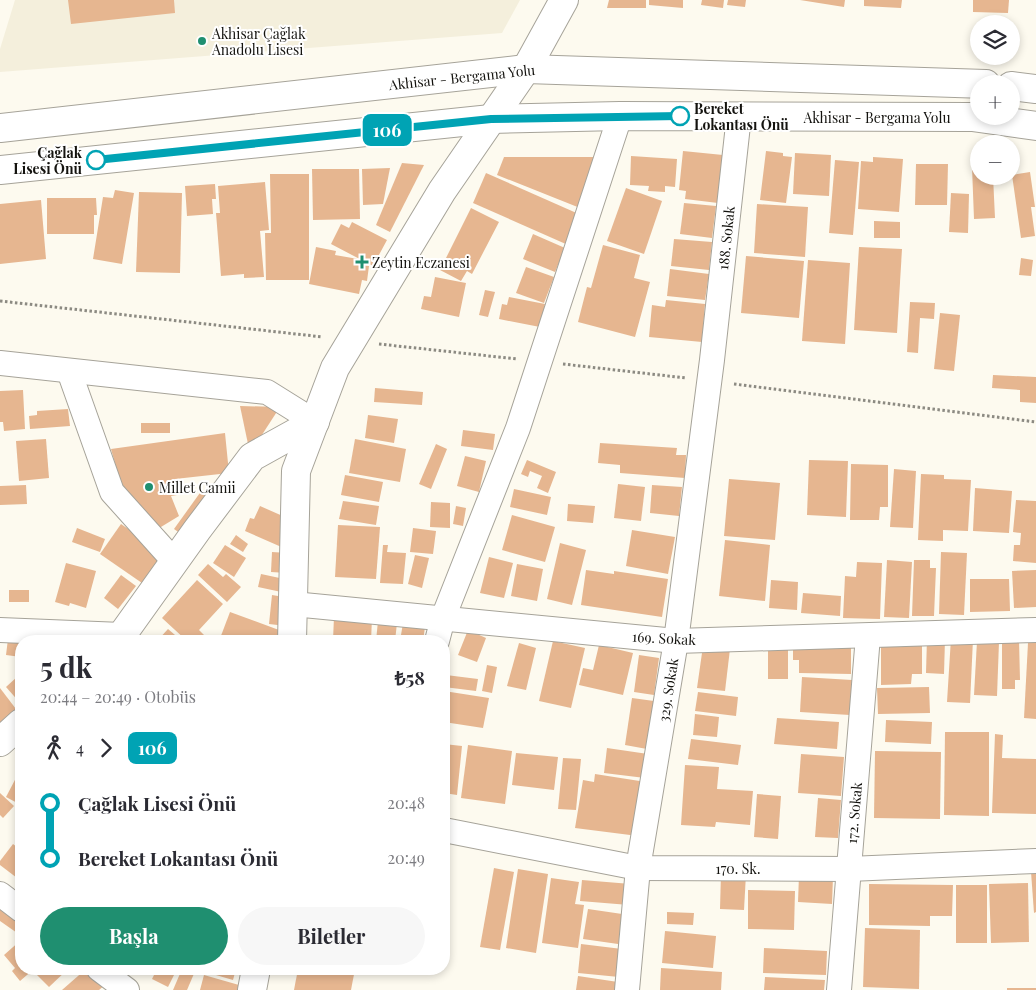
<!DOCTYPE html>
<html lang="tr">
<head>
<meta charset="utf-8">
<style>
  body { margin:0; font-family:"Playfair Display",serif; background:#f7f7f7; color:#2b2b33; height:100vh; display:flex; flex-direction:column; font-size:19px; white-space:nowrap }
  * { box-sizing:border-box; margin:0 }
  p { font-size:16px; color:#7c7c81 }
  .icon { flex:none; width:28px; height:28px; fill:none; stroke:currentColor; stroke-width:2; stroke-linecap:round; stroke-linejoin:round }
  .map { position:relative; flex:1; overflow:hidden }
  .details { position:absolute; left:15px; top:635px; width:435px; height:340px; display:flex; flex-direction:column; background:#fff; border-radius:20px; box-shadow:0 2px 8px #0003 }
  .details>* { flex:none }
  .badge { padding:0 10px; border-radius:8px; font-size:18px; line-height:32px }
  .buttons { position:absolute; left:970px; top:15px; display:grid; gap:10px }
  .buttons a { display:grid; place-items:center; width:50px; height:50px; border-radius:50%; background:#fff; box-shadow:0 2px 8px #0003; font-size:25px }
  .map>.badge { position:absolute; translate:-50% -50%; box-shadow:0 0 0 2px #fff }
  .legs { display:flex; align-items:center; gap:8px; height:55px; padding:0 25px; font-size:16px }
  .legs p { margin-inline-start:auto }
  .overview { display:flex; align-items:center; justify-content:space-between; height:85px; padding:0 25px }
  h1 { font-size:28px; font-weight:700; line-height:38px }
  .primary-button { display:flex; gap:10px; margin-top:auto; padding:10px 25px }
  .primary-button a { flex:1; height:58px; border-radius:30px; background:#1f8f70; color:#fff; font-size:20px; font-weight:700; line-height:58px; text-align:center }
  .primary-button a+a { background:#f7f7f7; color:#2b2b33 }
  ul { padding:0 25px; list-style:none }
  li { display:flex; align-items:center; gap:18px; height:55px; font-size:19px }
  li i { display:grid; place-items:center; width:8px; height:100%; margin:0 6px; background:currentColor }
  li i::after { content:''; width:12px; height:12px; margin:-6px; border:4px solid; border-radius:50%; background:#fff }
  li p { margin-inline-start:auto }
  li:first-child i { background:linear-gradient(#0000 50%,currentColor 0) }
  li:last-child i { background:linear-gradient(currentColor 50%,#0000 0) }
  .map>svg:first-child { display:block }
</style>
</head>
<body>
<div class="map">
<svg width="1036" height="990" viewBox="0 0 1036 990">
  <rect width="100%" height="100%" fill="#fdfaef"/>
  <!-- built -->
  <polygon fill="#f4efdc" points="15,0 520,0 502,33 0,72 0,49"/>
  <!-- building -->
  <g fill="#e6b690">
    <polygon points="68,0 174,0 175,13 71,24"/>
    <polygon points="609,0 646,0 646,8 607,8"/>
    <polygon points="649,0 683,0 683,8 649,5"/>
    <polygon points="702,0 724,0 723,8 701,5"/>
    <polygon points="728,0 746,0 745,7 727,5"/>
    <polygon points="800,0 845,0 844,7"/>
    <polygon points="864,0 902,0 901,8 864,6"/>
    <polygon points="973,0 1009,0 1008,13 973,12"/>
    <polygon points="683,151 723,155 718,203 685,199 686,191 679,190"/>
    <polygon points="766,151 783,153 783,156 792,157 786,203 760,200"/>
    <polygon points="795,153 831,155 829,196 793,194"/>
    <polygon points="631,156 677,159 675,187 665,186 665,192 648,191 649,186 630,185"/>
    <polygon points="504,157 600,157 580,208 497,175"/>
    <polygon points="873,157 903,159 899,212 858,209 861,161 873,162"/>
    <polygon points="835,160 859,162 853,235 829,233"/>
    <polygon points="402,163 424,165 390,232 376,225"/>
    <polygon points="916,164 948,164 947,205 915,205"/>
    <polygon points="972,167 979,167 979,176 993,176 995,218 974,219"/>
    <polygon points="390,168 383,204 363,205 362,169"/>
    <polygon points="312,169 359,169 360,219 313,220"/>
    <polygon points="1030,172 1035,207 1031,207 1035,236 1021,238 1012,175"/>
    <polygon points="486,173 581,215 568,245 473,203"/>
    <polygon points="270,174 309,174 309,280 266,280 265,233 271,233"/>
    <polygon points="265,182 269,230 260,231 264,277 244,278 244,274 221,276 216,213 220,213 218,186"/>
    <polygon points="215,184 216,199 212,199 213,214 187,216 185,186"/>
    <polygon points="626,188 662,201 644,254 607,241"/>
    <polygon points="115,190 134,193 122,264 93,259 103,197 113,198"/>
    <polygon points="139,192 182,193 180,273 136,272"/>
    <polygon points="951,193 969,194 968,233 949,232"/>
    <polygon points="47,198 96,198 97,215 94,215 94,234 47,234"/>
    <polygon points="41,200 46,259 0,264 0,204"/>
    <polygon points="684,203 716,206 712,238 680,234"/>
    <polygon points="757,204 808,207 805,257 754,253"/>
    <polygon points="471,208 499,222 472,274 467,271 461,281 440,270"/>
    <polygon points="874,221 900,222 900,238 874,238"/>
    <polygon points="352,222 387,240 373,266 331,244 341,224 349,228"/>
    <polygon points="533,234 565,248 555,272 523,259"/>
    <polygon points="674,239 712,242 709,270 671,266"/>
    <polygon points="603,245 640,255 634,278 650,282 635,337 578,322 587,287 591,288"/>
    <polygon points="316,247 336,251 335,255 358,259 357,264 369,266 367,281 362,280 359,294 309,284"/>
    <polygon points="859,247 902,249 897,333 854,330"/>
    <polygon points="746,256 804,261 799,318 741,313"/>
    <polygon points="1021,258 1033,260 1031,276 1019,275"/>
    <polygon points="808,260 850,263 845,344 802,341"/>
    <polygon points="526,267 554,277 544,303 516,293"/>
    <polygon points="670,269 709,274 705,300 667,296"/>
    <polygon points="435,277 466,283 459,317 421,309 424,296 431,297"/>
    <polygon points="485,290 495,292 488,317 479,315"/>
    <polygon points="509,297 545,304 540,327 499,319 502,304 507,305"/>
    <polygon points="666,300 705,304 702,342 649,337 652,305 665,307"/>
    <polygon points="910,302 935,303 934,319 920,318 918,353 907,352"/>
    <polygon points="940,313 960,315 954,371 934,369"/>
    <polygon points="993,375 1036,377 1036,403 1020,402 1020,390 992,388"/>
    <polygon points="375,388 423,392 422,405 374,402"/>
    <polygon points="23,390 25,429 4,431 3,422 0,422 0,391"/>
    <polygon points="240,406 280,407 256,444 248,444"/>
    <polygon points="68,409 70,426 30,429 29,416 37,415 37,411"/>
    <polygon points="368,415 398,419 394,443 365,438"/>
    <rect x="141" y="423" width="29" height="10"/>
    <polygon points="463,430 495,434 493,450 461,446"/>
    <polygon points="225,433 229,473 175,479 177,495 171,496 179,516 156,530 126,502 111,449"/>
    <polygon points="46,439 49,478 19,481 16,441"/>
    <polygon points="355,439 406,449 400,482 349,473"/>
    <polygon points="600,443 677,448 676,455 686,455 685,478 620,473 620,465 598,463"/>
    <polygon points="436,444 447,449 431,489 419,484"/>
    <polygon points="465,456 486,461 479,492 457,486"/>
    <polygon points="527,460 556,472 548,493 537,488 542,476 530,471 528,477 521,474"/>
    <polygon points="809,460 848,461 846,517 807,515"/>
    <polygon points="851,464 888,465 888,507 880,507 879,520 850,520"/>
    <polygon points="894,469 916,471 913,528 890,527"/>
    <polygon points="921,474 944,475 944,479 971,480 968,531 943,530 943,541 918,540"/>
    <polygon points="345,475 383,482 379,502 341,495"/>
    <polygon points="729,479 780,483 775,540 724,536"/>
    <polygon points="618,484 645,487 641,521 614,518"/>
    <polygon points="26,485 27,504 0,505 0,486"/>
    <polygon points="652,485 682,487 679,516 650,513"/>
    <polygon points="975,488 1012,491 1009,533 973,531"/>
    <polygon points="514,489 551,497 547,515 510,507"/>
    <polygon points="202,490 212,497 184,536 174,529"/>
    <polygon points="1016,500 1036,501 1036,563 1013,561 1014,545 1020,545 1021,533 1013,532"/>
    <polygon points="343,501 379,506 376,525 339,519"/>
    <polygon points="431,502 450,503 450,528 430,527"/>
    <polygon points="568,504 595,506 593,523 567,521"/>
    <polygon points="260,506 294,521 286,549 245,531 250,518 254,519"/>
    <polygon points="456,506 466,508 463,526 453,524"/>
    <polygon points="512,515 555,527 545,562 502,550"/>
    <polygon points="121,524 163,553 142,583 100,554"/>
    <polygon points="338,525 380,527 376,579 335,577"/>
    <polygon points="77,528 105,539 100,552 72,542"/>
    <polygon points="413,528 436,531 433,554 410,552"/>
    <polygon points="632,530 675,537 668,574 626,566"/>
    <polygon points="236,535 248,544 243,552 230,544"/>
    <polygon points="725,540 770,545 765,601 719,596"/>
    <polygon points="560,543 586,550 572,605 547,599"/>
    <polygon points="225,545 246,558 234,577 213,563"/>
    <polygon points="383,545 388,545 387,552 406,553 403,584 380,583"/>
    <polygon points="272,552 288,553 287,573 271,572"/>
    <polygon points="941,552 967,553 964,615 939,614"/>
    <polygon points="415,555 429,558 422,588 408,584"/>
    <polygon points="489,557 513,563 504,598 480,593"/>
    <polygon points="887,560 912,562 909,618 884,617"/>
    <polygon points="914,560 930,560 930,568 936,568 934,616 912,616"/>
    <polygon points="857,562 882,563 880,619 843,618 845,576 856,577"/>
    <polygon points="66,563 96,571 86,608 70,603 69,606 55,602"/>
    <polygon points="208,564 223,577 226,574 241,587 227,602 198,575"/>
    <polygon points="517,564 543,569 537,601 511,596"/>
    <polygon points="586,570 614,574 614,571 668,579 662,617 581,605"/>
    <polygon points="1036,570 1036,607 1014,608 1012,571"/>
    <polygon points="261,574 289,580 286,593 258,587"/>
    <polygon points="121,575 136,586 118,609 104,598"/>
    <polygon points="970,579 1009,579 1010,611 970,612"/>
    <polygon points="197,580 223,604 199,630 207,638 204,641 187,641 162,618"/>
    <polygon points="771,580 798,582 797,610 769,608"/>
    <rect x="9" y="590" width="20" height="12"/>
    <polygon points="803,593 841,596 840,616 801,613"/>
    <polygon points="272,595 290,598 286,626 269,624"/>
    <polygon points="230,612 279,630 275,641 219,641"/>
    <polygon points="334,616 372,618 371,641 333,641"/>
    <polygon points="378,621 397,623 395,641 376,641"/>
    <polygon points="403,623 425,627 423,641 400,641"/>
    <polygon points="168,629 182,641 157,641"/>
    <polygon points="468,630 486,638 477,662 458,655"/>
    <polygon points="9,631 21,641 21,657 6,655"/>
    <polygon points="927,638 945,639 944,674 926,673"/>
    <polygon points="951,638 973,639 970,703 947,702"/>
    <polygon points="1002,639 1019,639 1020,680 1015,680 1015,689 1002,689"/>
    <polygon points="553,641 585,648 571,708 539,701"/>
    <polygon points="977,641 999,642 997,696 974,695"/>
    <polygon points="922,642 922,674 912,674 911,684 881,685 881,643"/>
    <polygon points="519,643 536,648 526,690 507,686"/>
    <polygon points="1028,643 1036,643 1036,719 1024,718"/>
    <polygon points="793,644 851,644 851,674 799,673 799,660 793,660"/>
    <polygon points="599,645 633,653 623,695 579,685 583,668 593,670"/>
    <polygon points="703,646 730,649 725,691 697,688"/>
    <rect x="768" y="648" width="20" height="31"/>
    <polygon points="639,655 659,658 654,695 634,692"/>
    <polygon points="487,665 497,667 492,693 482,691"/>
    <polygon points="446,675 478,679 476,691 444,687"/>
    <polygon points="18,676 21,680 21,704 6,687"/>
    <polygon points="802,677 852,680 850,715 800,712"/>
    <polygon points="929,687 930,713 878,714 877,688"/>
    <polygon points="0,688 19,713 2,725 0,722"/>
    <polygon points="444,691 489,698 483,728 444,722"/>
    <polygon points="698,692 738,697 736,716 695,711"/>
    <polygon points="632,698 654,701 647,749 625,745"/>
    <polygon points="695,714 719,717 717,737 693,735"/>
    <polygon points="777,718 839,722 837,749 774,744"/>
    <polygon points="886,720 932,722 931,744 885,742"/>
    <polygon points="945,732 989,732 989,816 944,815"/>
    <polygon points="995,734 1003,735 1002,758 1036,759 1036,814 992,813"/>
    <polygon points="691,739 741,745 738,765 688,759"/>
    <polygon points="444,744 462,746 457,795 444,793"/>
    <polygon points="468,745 512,751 505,804 461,798"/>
    <polygon points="607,748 648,754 645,778 604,773"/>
    <polygon points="875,751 941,752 940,819 874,818"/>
    <polygon points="516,753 558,757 554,790 512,785"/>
    <polygon points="801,754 844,757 841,796 798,793"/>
    <polygon points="563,758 581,759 576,810 558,809"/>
    <polygon points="685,765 719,767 717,789 753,791 750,825 716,822 715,827 681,825"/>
    <polygon points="595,774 646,782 638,836 575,828 583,780 594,782"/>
    <polygon points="17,776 21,778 21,805 6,797"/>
    <polygon points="0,793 14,806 3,818 0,815"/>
    <polygon points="757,794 781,796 778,839 754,837"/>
    <polygon points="818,798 841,800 838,838 815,837"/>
    <polygon points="13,844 21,850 21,881 0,865 0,861"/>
    <polygon points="494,868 514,872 500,950 480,947"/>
    <polygon points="518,869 548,874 536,953 506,948"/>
    <polygon points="1036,871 1036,912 1034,913 1031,872"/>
    <polygon points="721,873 746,874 744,910 720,909"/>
    <polygon points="799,875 833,877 832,904 798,902"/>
    <polygon points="551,878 579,882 575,904 584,905 578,948 542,943"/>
    <polygon points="582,880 631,884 629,905 580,901"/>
    <polygon points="1028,883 1029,942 991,943 989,884"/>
    <polygon points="869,884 953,885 952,916 930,916 930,926 869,925"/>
    <rect x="956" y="885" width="31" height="58"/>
    <polygon points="748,890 795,891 794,930 748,929"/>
    <polygon points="0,902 21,917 21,933 20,935 0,921"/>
    <polygon points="588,909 629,915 625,945 583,939"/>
    <polygon points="667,912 694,913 693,925 667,924"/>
    <polygon points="865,928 920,930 919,989 863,987"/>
    <polygon points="665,931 716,936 713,968 662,963"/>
    <polygon points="21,940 21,969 34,969 20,981 12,971 15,968 4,955"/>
    <polygon points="581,944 622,949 619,977 578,973"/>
    <polygon points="764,948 827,951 826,975 763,973"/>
    <polygon points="661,968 722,972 721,990 660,990"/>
    <polygon points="39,969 68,969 49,987 35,973"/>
    <polygon points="86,969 90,969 105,985 99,990 62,990"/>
    <polygon points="157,969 177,969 168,987 152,979"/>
    <polygon points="182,969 196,969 187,990 173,990"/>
    <polygon points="210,969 236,969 233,980 209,973"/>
    <polygon points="298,969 355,969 351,990 294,990"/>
    <polygon points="204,975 239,985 237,990 200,990"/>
    <polygon points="578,976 618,982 617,990 576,990"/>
    <polygon points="765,977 825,980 824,990 764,990"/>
    <rect x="1007" y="988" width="29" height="2"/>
  </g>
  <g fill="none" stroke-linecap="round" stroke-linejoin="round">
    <!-- street casing -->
    <g stroke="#a6a399" stroke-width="26">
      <g id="street">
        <polyline points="0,363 267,392 315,422"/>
        <polyline points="69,371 112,492 174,561"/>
        <polyline points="293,604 676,641 1036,630"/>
        <polyline points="0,630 122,635"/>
        <polyline points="437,641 443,618 518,428 620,116"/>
        <polyline points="444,830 638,868 849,869 1036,861"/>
        <polyline points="0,894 21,910"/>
        <polyline points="99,969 127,990"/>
        <polyline points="627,990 638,868 676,641 712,360 739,116"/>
        <polyline points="839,990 868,636"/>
      </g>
    </g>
    <!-- secondary casing -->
    <g stroke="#a6a399" stroke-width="30">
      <g id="secondary">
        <polyline points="114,641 122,635 197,530 252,457 315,422"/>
        <polyline points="292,641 296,471 335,368 442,191 526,69 564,0"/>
        <polyline points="0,742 21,723"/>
        <polyline points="252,990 256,969"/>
      </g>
    </g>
    <!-- primary casing -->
    <g stroke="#a6a399" stroke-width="30">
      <g id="primary">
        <polyline points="1011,86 1036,89"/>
        <polyline points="0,128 526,69 986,84"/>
        <polyline points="0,170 491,119 620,116 972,117 1036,126"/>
      </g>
    </g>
    <!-- path -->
    <g stroke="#8c8a82" stroke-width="3" stroke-dasharray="2.5 2.5" stroke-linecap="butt">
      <polyline points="0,301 323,337"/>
      <polyline points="379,344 517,359"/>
      <polyline points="563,364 686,378"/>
      <polyline points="734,384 1036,422"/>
    </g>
    <!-- street -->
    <use href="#street" stroke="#fff" stroke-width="24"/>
    <!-- secondary -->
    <use href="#secondary" stroke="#fff" stroke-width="28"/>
    <!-- primary -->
    <use href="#primary" stroke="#fff" stroke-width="28"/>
  </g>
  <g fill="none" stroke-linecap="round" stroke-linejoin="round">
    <!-- line-1 casing -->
    <g stroke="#fff" stroke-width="11">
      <polyline id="line-1" points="96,160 491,119 680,116"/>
    </g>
    <!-- line-1 -->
    <use href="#line-1" stroke="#00a3b4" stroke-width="8"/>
  </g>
  <!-- markers -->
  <g fill="#1f8f70" stroke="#fff" stroke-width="2">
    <circle cx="202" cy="41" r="5"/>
    <path d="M359.5 254.5h5v5h5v5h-5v5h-5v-5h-5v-5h5z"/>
    <circle cx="149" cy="487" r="5"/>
  </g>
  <g fill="#fff" stroke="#00a3b4" stroke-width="2.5">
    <circle cx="680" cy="116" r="9"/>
    <circle cx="96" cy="160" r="9"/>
  </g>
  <g text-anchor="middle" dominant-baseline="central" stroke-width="4" stroke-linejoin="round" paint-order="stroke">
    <!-- poi labels -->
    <g font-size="14" fill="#14130f" stroke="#fff" text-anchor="start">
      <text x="212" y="33">Akhisar Çağlak<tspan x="212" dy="16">Anadolu Lisesi</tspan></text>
      <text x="372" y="262">Zeytin Eczanesi</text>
      <text x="159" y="487">Millet Camii</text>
    </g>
    <!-- street labels -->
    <g font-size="14" fill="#14130f" stroke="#fff">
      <text transform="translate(462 77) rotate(-6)">Akhisar - Bergama Yolu</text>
      <text x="877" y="117">Akhisar - Bergama Yolu</text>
      <text transform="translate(726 238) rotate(-84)">188. Sokak</text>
      <text transform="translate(664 638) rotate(3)">169. Sokak</text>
      <text transform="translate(668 690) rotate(-81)">329. Sokak</text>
      <text transform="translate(854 813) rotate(-85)">172. Sokak</text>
      <text x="738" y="868">170. Sk.</text>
    </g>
    <!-- stop labels -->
    <g font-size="14" font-weight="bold" fill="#14130f" stroke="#fff" text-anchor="start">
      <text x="694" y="108">Bereket<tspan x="694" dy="16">Lokantası Önü</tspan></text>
      <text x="82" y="152" text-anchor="end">Çağlak<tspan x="82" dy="16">Lisesi Önü</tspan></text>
    </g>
  </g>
</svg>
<div class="buttons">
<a><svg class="icon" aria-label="layers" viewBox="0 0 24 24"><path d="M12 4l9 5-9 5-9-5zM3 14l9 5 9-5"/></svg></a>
<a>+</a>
<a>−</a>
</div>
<b class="badge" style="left:387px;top:130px;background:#00a3b4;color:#fff">106</b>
<section class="details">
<div class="overview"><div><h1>5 dk</h1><p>20:44 – 20:49 · Otobüs</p></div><b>₺58</b></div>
<div class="legs"><svg class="icon" aria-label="walk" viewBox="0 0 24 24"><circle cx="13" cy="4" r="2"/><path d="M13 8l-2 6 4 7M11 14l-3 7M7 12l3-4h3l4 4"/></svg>4<svg class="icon" aria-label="forward" viewBox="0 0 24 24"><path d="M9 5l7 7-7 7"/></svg><b class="badge" style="background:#00a3b4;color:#fff">106</b></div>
<ul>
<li><i style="color:#00a3b4"></i><b>Çağlak Lisesi Önü</b><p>20:48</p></li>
<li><i style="color:#00a3b4"></i><b>Bereket Lokantası Önü</b><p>20:49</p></li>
</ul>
<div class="primary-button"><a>Başla</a><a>Biletler</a></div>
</section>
</div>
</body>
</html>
